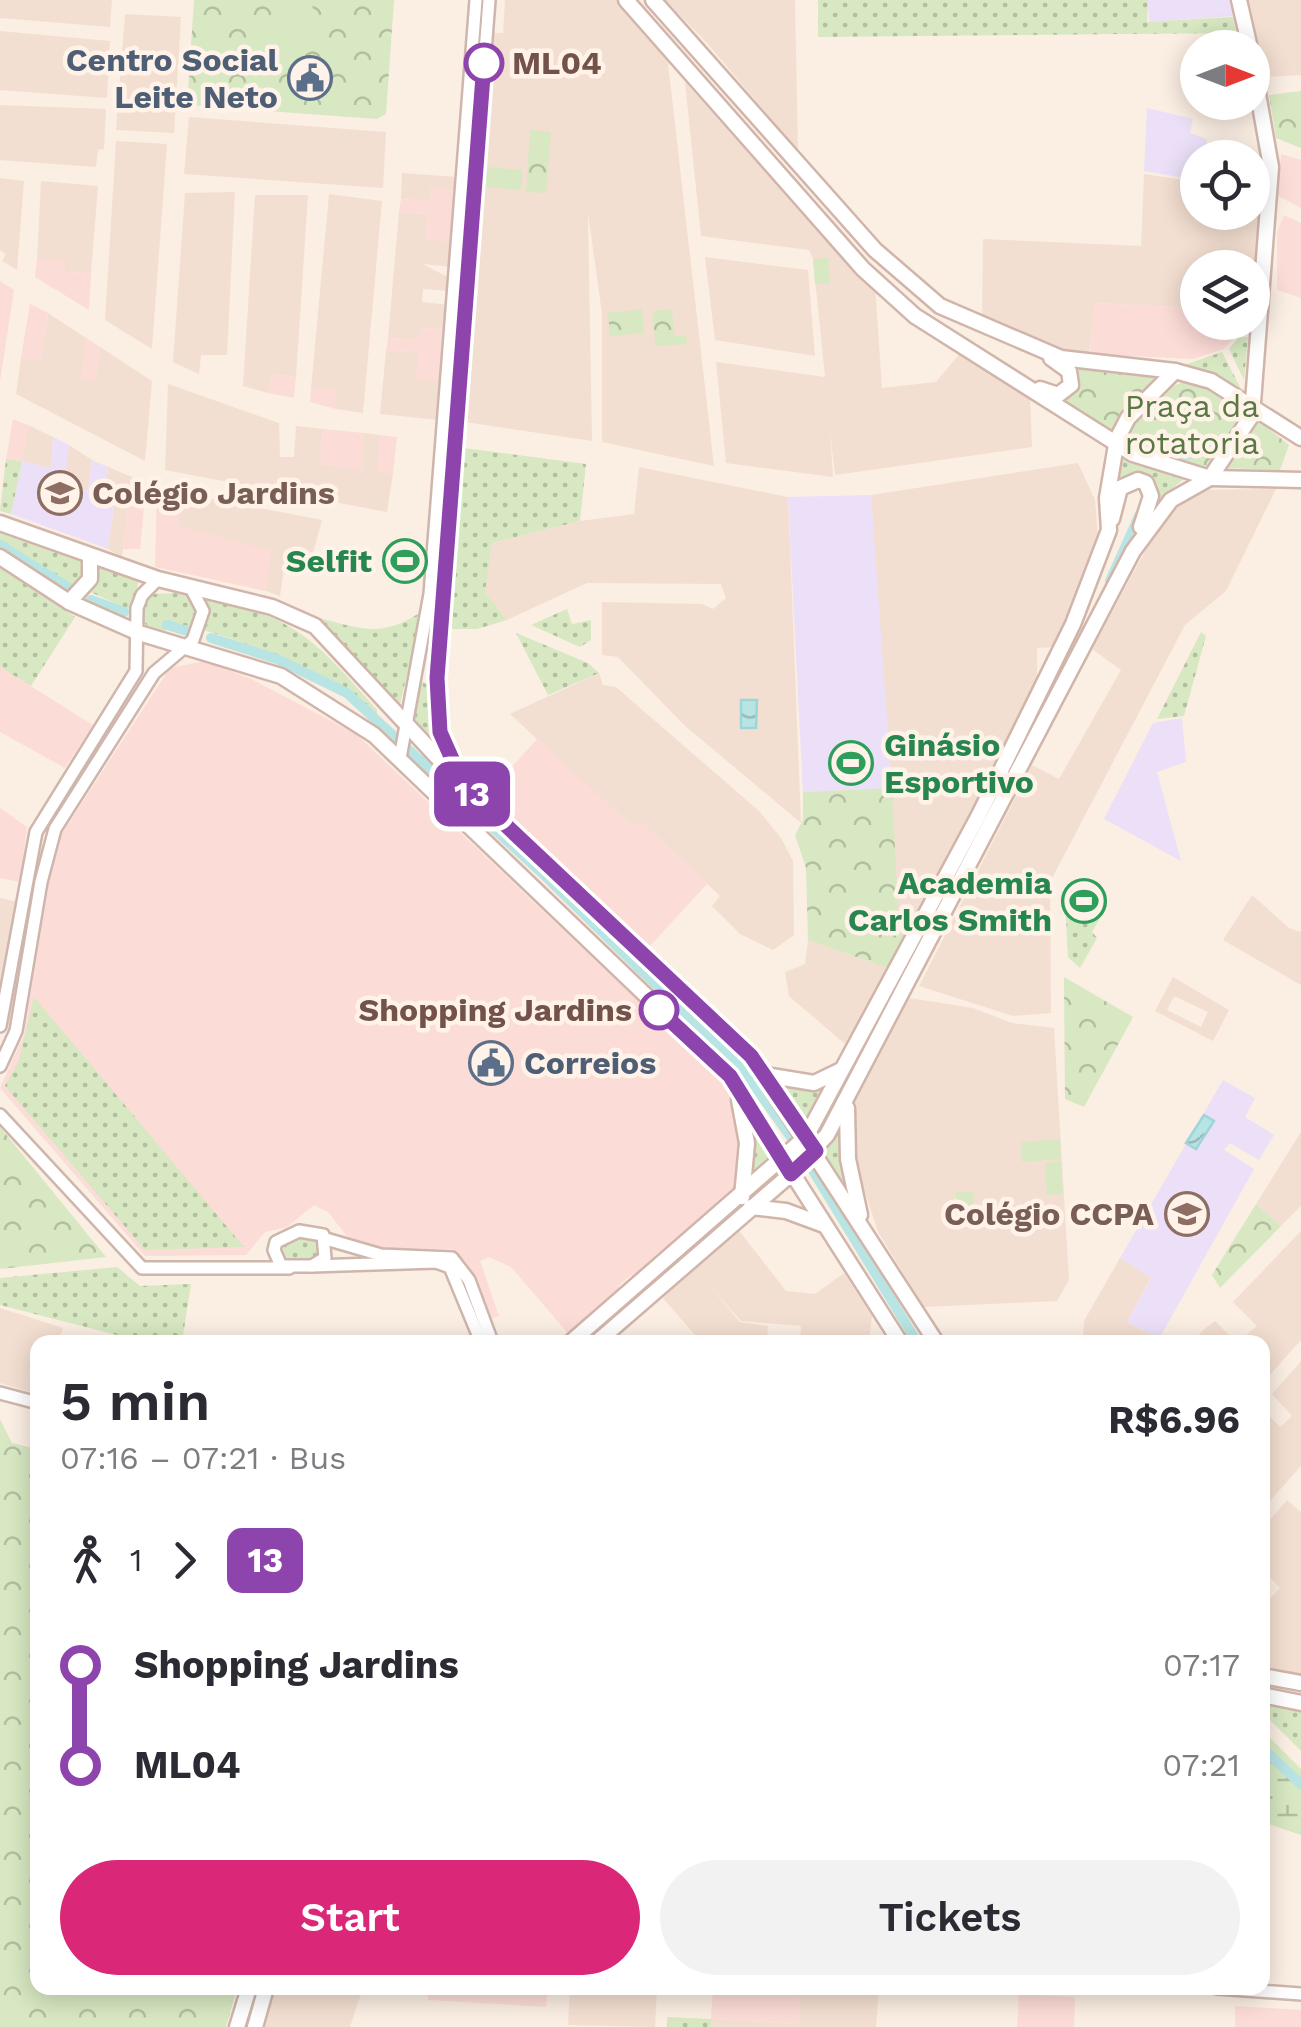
<!DOCTYPE html>
<html lang="en">
<head>
<meta charset="utf-8">
<style>
  body { margin:0; font-family:"Work Sans",sans-serif; background:#f2f2f3; color:#2b2b33; height:100vh; display:flex; flex-direction:column; font-size:38px; white-space:nowrap }
  * { box-sizing:border-box; margin:0 }
  p { font-size:32px; color:#7c7c81 }
  .icon { flex:none; width:55px; height:55px; fill:none; stroke:currentColor; stroke-width:2; stroke-linecap:round; stroke-linejoin:round }
  .map { position:relative; flex:1; overflow:hidden }
  .drawer { position:absolute; left:30px; top:1335px; width:1240px; height:660px; display:flex; flex-direction:column; background:#fff; border-radius:20px; box-shadow:0 5px 25px #0003 }
  .drawer>* { flex:none }
  .badge { padding:0 20px; border-radius:15px; font-size:35px; line-height:65px }
  .needle { width:65px; rotate:90deg }
  .tools { position:absolute; left:1180px; top:30px; display:grid; gap:20px }
  .tools a { display:grid; place-items:center; width:90px; height:90px; border-radius:50%; background:#fff; box-shadow:0 5px 25px #0003; font-size:50px }
  .map>.badge { position:absolute; translate:-50% -50%; box-shadow:0 0 0 5px #fff }
  .legs { display:flex; align-items:center; gap:15px; height:110px; padding:0 30px; font-size:32px }
  .legs p { margin-inline-start:auto }
  .head { display:flex; align-items:center; justify-content:space-between; height:170px; padding:0 30px }
  h1 { font-size:55px; font-weight:600; line-height:75px }
  .action { display:flex; gap:20px; margin-top:auto; padding:20px 30px }
  .action a { flex:1; height:115px; border-radius:60px; background:#db2777; color:#fff; font-size:40px; font-weight:600; line-height:115px; text-align:center }
  .action a+a { background:#f2f2f3; color:#2b2b33 }
  ul { padding:0 30px; list-style:none }
  li { display:flex; align-items:center; gap:35px; height:100px; font-size:38px }
  li i { display:grid; place-items:center; width:15px; height:100%; margin:0 12px; background:currentColor }
  li i::after { content:''; width:25px; height:25px; margin:-12px; border:8px solid; border-radius:50%; background:#fff }
  li p { margin-inline-start:auto }
  li:first-child i { background:linear-gradient(#0000 50%,currentColor 0) }
  li:last-child i { background:linear-gradient(currentColor 50%,#0000 0) }
  .map>svg:first-child { display:block }
</style>
</head>
<body>
<div class="map">
<svg width="1301" height="2027" viewBox="0 0 1301 2027">
  <defs>
    <pattern id="grass-dots" width="8" height="8" patternUnits="userSpaceOnUse" patternTransform="scale(2.5)"><rect width="8" height="8" fill="#d7e8c2"/><path d="M2 2h.1M6 6h.1" fill="none" stroke="#b3bfa0" stroke-width="1.8" stroke-linecap="round"/></pattern>
    <pattern id="forest-crowns" width="20" height="18" patternUnits="userSpaceOnUse" patternTransform="scale(2.5)"><rect width="20" height="18" fill="#d7e8c2"/><path d="M2 6a3 3 0 1 1 6 0M12 15a3 3 0 1 1 6 0" fill="none" stroke="#b3bfa0"/></pattern>
    <pattern id="wetland-marsh" width="20" height="14" patternUnits="userSpaceOnUse" patternTransform="scale(2.5)"><rect width="20" height="14" fill="#d7e8c2"/><path d="M1 5h8M5 5V1M11 12h8M15 12V8" fill="none" stroke="#b3bfa0"/></pattern>
    <pattern id="water-waves" width="16" height="10" patternUnits="userSpaceOnUse" patternTransform="scale(2.5)"><rect width="16" height="10" fill="#b8e4e4"/><path d="M0 5q4-4 8 0t8 0" fill="none" stroke="#9abbbb"/></pattern>
  </defs>
  <rect width="100%" height="100%" fill="#fbeee3"/>
  <!-- residential -->
  <g fill="#f3dfd1" fill-rule="evenodd">
    <polygon points="0,0 112,0 110,27 0,18"/>
    <polygon points="505,0 617,0 667,54 714,466 602,442 602,314 588,213 592,441 465,422 494,33 503,33"/>
    <polygon points="665,0 795,0 798,151 707,43"/>
    <polygon points="1249,0 1301,0 1301,75 1266,77"/>
    <polygon points="125,14 181,17 174,133 116,130"/>
    <polygon points="0,31 110,41 107,98 0,90"/>
    <polygon points="685,82 804,216 875,286 882,388 936,382 962,351 1030,397 1032,447 835,475 830,431 833,477 726,463 716,362 825,377 813,259 809,250 701,236"/>
    <polygon points="0,105 106,109 104,149 98,150 96,167 0,160"/>
    <polygon points="189,117 386,132 383,188 184,174"/>
    <polygon points="116,141 167,144 152,349 105,320"/>
    <polygon points="402,173 457,177 457,190 429,201 401,199"/>
    <polygon points="1144,174 1197,182 1198,212 1252,212 1253,194 1262,197 1253,310 1252,268 1198,268 1197,308 1095,303 1089,356 1026,340 982,322 983,239 1141,246"/>
    <polygon points="0,178 24,181 17,270 2,261 6,254 0,250"/>
    <polygon points="41,181 98,186 91,273 65,272 65,260 37,259"/>
    <polygon points="235,192 227,355 201,355 199,374 173,362 185,193"/>
    <polygon points="329,194 382,201 363,413 336,409 336,391 311,389"/>
    <polygon points="255,195 308,195 296,377 271,374 268,393 243,386"/>
    <polygon points="399,212 428,214 453,243 452,267 423,264 451,279 450,291 423,289 422,302 449,305 447,329 419,328 419,340 388,338"/>
    <polygon points="705,257 808,270 815,356 715,340"/>
    <polygon points="48,313 86,338 82,380 96,380 100,347 152,381 145,461 16,394 21,358 41,360"/>
    <polygon points="386,351 418,352 443,381 439,420 380,414"/>
    <polygon points="168,384 279,423 280,457 294,457 296,426 323,429 320,464 362,469 364,433 380,435 378,471 393,473 387,512 165,470"/>
    <polygon points="28,425 53,437 51,469 22,461"/>
    <polygon points="69,445 92,460 88,491 63,483"/>
    <polygon points="1078,463 1095,500 1098,537 1090,575 1056,647 1037,648 1037,684 907,936 899,932 871,495"/>
    <polygon points="108,467 132,477 122,557 108,549 115,498 105,494"/>
    <polygon points="639,467 788,497 801,823 684,725 618,657 602,655 602,602 702,604 713,609 726,598 721,584 587,583 507,620 485,592 492,543 580,521 634,514"/>
    <polygon points="1276,489 1226,591 1185,625 1050,882 1051,1013 1013,1016 919,986 1032,765 1059,779 1121,670 1092,649 1163,518 1198,490"/>
    <polygon points="182,493 322,520 312,557 286,555 280,596 266,591 270,551 177,526"/>
    <polygon points="599,673 603,685 616,687 759,811 781,838 793,861 794,935 773,950 740,934 712,906 720,896 640,821 633,828 510,714"/>
    <polygon points="1252,895 1289,928 1301,932 1301,985 1223,940"/>
    <polygon points="0,898 18,902 0,1003"/>
    <polygon points="808,940 888,968 845,1044 789,996 785,972 805,964"/>
    <path d="M1173,977L1229,1010L1213,1041L1155,1011ZM1174,996L1208,1012L1201,1027L1167,1010Z"/>
    <polygon points="909,998 973,1008 1012,1023 1054,1028 1069,1280 1057,1301 924,1307 878,1232 856,1164 852,1103"/>
    <polygon points="1301,1132 1301,1206 1281,1226 1256,1204"/>
    <polygon points="737,1228 786,1291 815,1294 844,1273 872,1316 869,1342 800,1342 801,1326 741,1321 708,1284 740,1322 768,1326 767,1342 701,1342 663,1298"/>
    <polygon points="1301,1231 1301,1340 1263,1383 1262,1342 1238,1342 1257,1326 1233,1302"/>
    <polygon points="1120,1258 1151,1277 1127,1322 1159,1339 1157,1342 1083,1342 1084,1321"/>
    <polygon points="0,1308 63,1328 58,1342 38,1342 37,1394 0,1383"/>
    <polygon points="1215,1321 1236,1342 1193,1342 1202,1331"/>
    <polygon points="1301,1361 1301,1466 1263,1509 1263,1409 1280,1427 1292,1416 1272,1394"/>
    <polygon points="1287,1500 1301,1512 1301,1677 1263,1670 1263,1606 1280,1588 1263,1570 1263,1528"/>
    <polygon points="273,1988 363,1988 350,2027 261,2027"/>
    <polygon points="570,1988 657,1988 655,2027 568,2025"/>
    <polygon points="800,1988 879,1988 876,2027 711,2027 711,2019 798,2024"/>
  </g>
  <!-- commercial -->
  <g fill="#fcdcd7">
    <polygon points="1281,154 1301,160 1301,208 1278,196"/>
    <polygon points="430,187 457,190 453,243 425,239 427,214 399,212 401,199 429,201"/>
    <polygon points="1284,215 1301,223 1301,298 1277,290 1277,232"/>
    <polygon points="37,259 65,259 65,272 91,273 89,310 35,277"/>
    <polygon points="0,281 14,290 0,381"/>
    <polygon points="1094,303 1197,308 1198,322 1247,323 1224,349 1193,359 1090,354"/>
    <polygon points="30,304 48,313 41,361 21,358"/>
    <polygon points="419,328 447,329 443,381 416,378 418,352 386,351 388,338 419,340"/>
    <polygon points="86,338 100,347 96,380 81,380"/>
    <polygon points="270,374 296,377 294,398 268,393"/>
    <polygon points="311,389 337,390 336,409 310,402"/>
    <polygon points="13,419 28,425 22,461 6,459"/>
    <polygon points="323,429 364,433 362,470 320,464"/>
    <polygon points="380,435 397,437 393,473 377,472"/>
    <polygon points="132,477 146,485 140,549 123,549"/>
    <polygon points="157,489 182,493 178,526 271,551 266,591 155,567"/>
    <polygon points="205,661 251,679 356,734 734,1092 744,1130 738,1193 635,1279 631,1275 618,1286 622,1293 572,1338 511,1267 489,1257 480,1261 499,1316 489,1319 466,1262 452,1249 374,1248 350,1240 328,1212 314,1205 287,1227 265,1232 246,1255 145,1256 0,1088 24,1035 55,844 170,668"/>
    <polygon points="0,667 93,725 65,768 0,732"/>
    <polygon points="537,739 633,827 640,820 707,884 649,947 488,794"/>
    <polygon points="0,808 27,827 20,882 0,878"/>
    <polygon points="428,1988 548,1988 546,2007 428,2000"/>
    <polygon points="713,1988 800,1988 798,2024 711,2019"/>
    <polygon points="1019,1994 1075,1997 1074,2027 1017,2027"/>
    <polygon points="1235,2006 1301,2010 1301,2027 1235,2027"/>
  </g>
  <!-- education -->
  <g fill="#ebe0f8">
    <polygon points="1148,0 1229,0 1233,16 1149,22"/>
    <polygon points="1147,108 1193,119 1190,133 1207,139 1204,157 1198,158 1197,180 1144,171"/>
    <polygon points="53,437 69,445 64,484 88,491 92,460 108,467 105,494 115,497 108,549 11,514 22,461 51,468"/>
    <polygon points="871,495 892,788 803,792 788,497"/>
    <polygon points="1182,718 1186,762 1157,772 1181,861 1104,819 1153,723"/>
    <polygon points="1223,1080 1255,1098 1245,1117 1274,1135 1259,1160 1230,1143 1224,1150 1254,1169 1159,1339 1127,1322 1151,1278 1120,1258"/>
  </g>
  <!-- grass -->
  <g fill="url(#grass-dots)">
    <polygon points="818,0 1148,0 1147,22 1233,17 1236,33 818,37"/>
    <polygon points="1248,337 1244,380 1229,349 1238,338"/>
    <polygon points="1222,352 1244,395 1187,364"/>
    <polygon points="464,448 586,464 580,521 492,543 485,592 507,620 477,629 451,629"/>
    <polygon points="1117,454 1184,479 1155,502 1158,486 1147,476 1127,475 1115,488"/>
    <polygon points="6,459 22,461 11,514 0,511"/>
    <polygon points="0,529 90,565 91,570 75,587 0,541"/>
    <polygon points="97,565 139,579 132,611 86,590"/>
    <polygon points="0,568 75,617 31,686 0,667"/>
    <polygon points="184,593 197,611 194,627 167,622 165,631 147,626 141,619 144,601 154,594"/>
    <path d="M201,597C296,616 315,640 377,710V715C324,671 269,650 204,630Z"/>
    <polygon points="567,609 572,624 591,620 591,640 580,647 531,625"/>
    <path d="M421,612L400,705L394,706L329,635L319,618C361,629 382,638 421,612Z"/>
    <polygon points="1201,632 1206,636 1184,716 1157,719"/>
    <polygon points="516,633 588,663 599,673 548,695"/>
    <polygon points="418,680 428,685 434,682 441,755 410,724"/>
    <polygon points="1065,896 1100,918 1092,932 1097,938 1080,968 1068,957"/>
    <polygon points="34,997 244,1247 145,1250 5,1086 19,1060"/>
    <polygon points="838,1072 809,1125 780,1077 801,1080"/>
    <polygon points="845,1117 851,1199 820,1151"/>
    <polygon points="751,1122 772,1154 748,1182"/>
    <polygon points="285,1236 319,1236 320,1259 286,1264 277,1246"/>
    <polygon points="117,1267 140,1286 191,1284 182,1342 144,1342 0,1305 0,1278"/>
    <polygon points="1262,1703 1301,1709 1301,1751 1263,1713"/>
    <polygon points="667,2017 711,2019 711,2027 667,2027"/>
  </g>
  <!-- forest -->
  <g fill="url(#forest-crowns)">
    <polygon points="194,0 394,0 386,114 377,119 187,105"/>
    <polygon points="1301,91 1301,148 1276,138 1269,95"/>
    <polygon points="530,130 551,132 546,193 526,192"/>
    <polygon points="642,309 644,333 610,336 608,313"/>
    <polygon points="672,309 674,336 686,336 687,344 655,346 653,311"/>
    <polygon points="1076,365 1160,374 1109,434 1060,401 1078,390"/>
    <path d="M1192,381L1244,408V419L1205,471L1137,448L1129,438C1133,410 1165,383 1192,381Z"/>
    <polygon points="1258,420 1289,445 1280,470 1226,468"/>
    <polygon points="892,788 899,931 907,936 888,968 808,940 806,868 795,835 803,820 803,792"/>
    <polygon points="1064,977 1133,1017 1084,1107 1065,1099"/>
    <polygon points="0,1127 106,1257 0,1269"/>
    <polygon points="1256,1204 1281,1226 1220,1288 1212,1275"/>
    <polygon points="0,1419 12,1443 37,1449 38,1988 237,1988 226,2027 0,2027"/>
  </g>
  <!-- wetland -->
  <polygon fill="url(#wetland-marsh)" points="1263,1731 1301,1769 1301,1835 1263,1822"/>
  <!-- garden -->
  <g fill="#d7e8c2">
    <polygon points="306,0 326,23 290,56 269,33"/>
    <polygon points="487,167 523,170 521,190 485,187"/>
    <polygon points="828,258 830,283 815,284 813,259"/>
    <polygon points="1060,1139 1061,1159 1022,1162 1021,1142"/>
    <polygon points="1061,1162 1063,1194 1047,1195 1045,1163"/>
    <polygon points="956,1192 973,1192 974,1224 957,1224"/>
  </g>
  <!-- water -->
  <g fill="url(#water-waves)" stroke="#9ed5d6" stroke-width="2.5">
    <polygon points="741,700 757,700 756,728 741,728"/>
    <polygon points="1204,1115 1214,1121 1196,1149 1186,1143"/>
  </g>
  <g fill="none" stroke-linecap="round" stroke-linejoin="round">
    <!-- canal -->
    <g stroke="#b8e4e4" stroke-width="10">
      <polyline points="1172,460 1228,441"/>
      <polyline points="0,545 69,588"/>
      <polyline points="1110,581 1140,514"/>
      <polyline points="91,600 124,612"/>
      <polyline points="167,625 187,631"/>
      <polyline points="211,638 277,659 347,693 542,873 743,1070 791,1137"/>
      <polyline points="997,793 1074,649"/>
      <polyline points="862,1055 919,941"/>
      <polyline points="812,1169 917,1342"/>
      <polyline points="1262,1748 1301,1784"/>
    </g>
    <!-- tertiary casing -->
    <g stroke="#ceb6ad" stroke-width="16">
      <g id="tertiary">
        <polyline points="400,758 430,594 476,0"/>
        <polyline points="457,774 440,733 437,678 489,0"/>
        <polyline points="0,1026 36,832 136,671 137,608 142,595 158,579"/>
        <polyline points="0,1066 16,1031 41,882 55,829 154,673 193,640 203,611 191,588"/>
        <polyline points="0,1115 142,1268 289,1268"/>
        <polygon points="299,1231 323,1235 325,1258 312,1266 281,1266 274,1250 276,1242"/>
        <polyline points="326,1239 381,1255 452,1258 469,1280 492,1342"/>
        <polyline points="312,1266 436,1262 450,1267 481,1342"/>
        <polyline points="0,1393 38,1403"/>
        <polyline points="1217,1988 1301,1994"/>
      </g>
    </g>
    <!-- secondary casing -->
    <g stroke="#d1b5aa" stroke-width="19">
      <g id="secondary">
        <polyline points="626,0 863,269 915,316 1133,454 1210,478 1301,480"/>
        <polyline points="653,0 875,250 940,306 1061,358 1175,371 1211,381 1301,438"/>
        <polyline points="1239,0 1250,48"/>
        <polyline points="1040,389 1058,395 1071,385 1069,371 1051,358"/>
        <polyline points="1112,519 1120,488 1138,480 1146,483 1151,496 1141,527"/>
        <polyline points="0,523 158,579 272,607 315,626 464,786 751,1057 936,1342"/>
        <polyline points="0,557 69,602 139,633 281,676 374,735 730,1076 900,1342"/>
        <polyline points="69,602 90,579 90,556"/>
        <polyline points="765,1075 814,1083 841,1070"/>
        <polyline points="739,1100 747,1143 742,1197"/>
        <polyline points="847,1108 848,1159 860,1215"/>
        <polyline points="751,1207 786,1211 824,1225"/>
        <polyline points="571,1342 806,1137 979,815 1073,624 1109,530 1107,498 1117,439 1128,418 1175,371"/>
        <polyline points="597,1342 791,1174 827,1135 1133,551 1171,500 1210,478 1252,415 1271,167 1252,60"/>
        <polyline points="1262,1676 1301,1683"/>
        <polyline points="1262,1695 1301,1703"/>
        <polyline points="237,2027 249,1988"/>
        <polyline points="255,2027 266,1988"/>
      </g>
    </g>
    <!-- tertiary -->
    <use href="#tertiary" stroke="#fff" stroke-width="11"/>
    <!-- secondary -->
    <use href="#secondary" stroke="#fff" stroke-width="14"/>
  </g>
  <g fill="none" stroke-linecap="round" stroke-linejoin="round">
    <!-- line-1 casing -->
    <g stroke="#fff" stroke-width="22">
      <polyline id="line-1" points="484,63 437,678 440,732 464,786 751,1056 816,1151 791,1174 730,1076 659,1010"/>
    </g>
    <!-- line-1 -->
    <use href="#line-1" stroke="#8e44ad" stroke-width="15"/>
  </g>
  <!-- icons -->
  <defs>
    <g id="civic-ring" transform="scale(2.25)"><circle r="9.5" fill="#fff3e9" stroke="#5c6f8a" stroke-width="1.5"/><path d="M-.6-6.5H3V-4.5H.6V-3L4-1V1h2V6H-6V1h2V-1L-.6-3ZM-1.2 2.5V6h2.4V2.5Z" fill="#5c6f8a"/></g>
    <g id="school-ring" transform="scale(2.25)"><circle r="9.5" fill="#fff3e9" stroke="#8d6e63" stroke-width="1.5"/><path d="M0-5L7-2L0 1L-7-2ZM-4 1L0 2.5L4 1V4Q0 6-4 4Z" fill="#8d6e63"/></g>
    <g id="stadium-ring" transform="scale(2.25)"><circle r="9.5" fill="#fff3e9" stroke="#2e9e5b" stroke-width="1.5"/><path d="M0-5a6.5 5 0 1 0 0 10a6.5 5 0 1 0 0-10ZM-3.5-1.8h7v3.6h-7Z" fill="#2e9e5b"/></g>
  </defs>
  <g fill-rule="evenodd">
    <use href="#civic-ring" x="310" y="78"/>
    <use href="#school-ring" x="60" y="493"/>
    <use href="#stadium-ring" x="405" y="561"/>
    <use href="#stadium-ring" x="851" y="763"/>
    <use href="#stadium-ring" x="1084" y="901"/>
    <use href="#civic-ring" x="491" y="1063"/>
    <use href="#school-ring" x="1187" y="1214"/>
  </g>
  <!-- markers -->
  <g fill="#fff" stroke="#8e44ad" stroke-width="5">
    <circle cx="484" cy="63" r="18"/>
    <circle cx="659" cy="1010" r="18"/>
  </g>
  <g text-anchor="middle" dominant-baseline="central" stroke-width="9" stroke-linejoin="round" paint-order="stroke">
    <!-- service labels -->
    <g font-size="32" font-weight="bold" fill="#4e5e75" stroke="#fff3e9" text-anchor="end">
      <text x="278" y="60">Centro Social<tspan x="278" dy="37">Leite Neto</tspan></text>
      <text x="524" y="1063" text-anchor="start">Correios</text>
    </g>
    <!-- stop labels -->
    <g font-size="32" font-weight="bold" fill="#73524a" stroke="#fff3e9" text-anchor="start">
      <text x="512" y="63">ML04</text>
      <text x="632" y="1010" text-anchor="end">Shopping Jardins</text>
    </g>
    <!-- park labels -->
    <g font-size="32" fill="#5a7842" stroke="#fff3e9">
      <text x="1192" y="406">Praça da<tspan x="1192" dy="37">rotatoria</tspan></text>
    </g>
    <!-- education labels -->
    <g font-size="32" font-weight="bold" fill="#785e54" stroke="#fff3e9" text-anchor="start">
      <text x="92" y="493">Colégio Jardins</text>
      <text x="1154" y="1214" text-anchor="end">Colégio CCPA</text>
    </g>
    <!-- leisure labels -->
    <g font-size="32" font-weight="bold" fill="#27864d" stroke="#fff3e9" text-anchor="end">
      <text x="372" y="561">Selfit</text>
      <text x="884" y="745" text-anchor="start">Ginásio<tspan x="884" dy="37">Esportivo</tspan></text>
      <text x="1052" y="883">Academia<tspan x="1052" dy="37">Carlos Smith</tspan></text>
    </g>
  </g>
</svg>
<div class="tools">
<a><svg class="needle" viewBox="-14 -14 28 28"><path d="M0-13l5 13h-10z" fill="#e53935"/><path d="M0 13l5-13h-10z" fill="#7c7c81"/></svg></a>
<a><svg class="icon" aria-label="locate" viewBox="0 0 24 24"><circle cx="12" cy="12" r="6"/><path d="M12 2v4M12 18v4M2 12h4M18 12h4"/></svg></a>
<a><svg class="icon" aria-label="layers" viewBox="0 0 24 24"><path d="M12 4l9 5-9 5-9-5zM3 14l9 5 9-5"/></svg></a>
</div>
<b class="badge" style="left:472px;top:794px;background:#8e44ad;color:#fff">13</b>
<section class="drawer">
<div class="head"><div><h1>5 min</h1><p>07:16 – 07:21 · Bus</p></div><b>R$6.96</b></div>
<div class="legs"><svg class="icon" aria-label="walk" viewBox="0 0 24 24"><circle cx="13" cy="4" r="2"/><path d="M13 8l-2 6 4 7M11 14l-3 7M7 12l3-4h3l4 4"/></svg>1<svg class="icon" aria-label="forward" viewBox="0 0 24 24"><path d="M9 5l7 7-7 7"/></svg><b class="badge" style="background:#8e44ad;color:#fff">13</b></div>
<ul>
<li><i style="color:#8e44ad"></i><b>Shopping Jardins</b><p>07:17</p></li>
<li><i style="color:#8e44ad"></i><b>ML04</b><p>07:21</p></li>
</ul>
<div class="action"><a>Start</a><a>Tickets</a></div>
</section>
</div>
</body>
</html>
